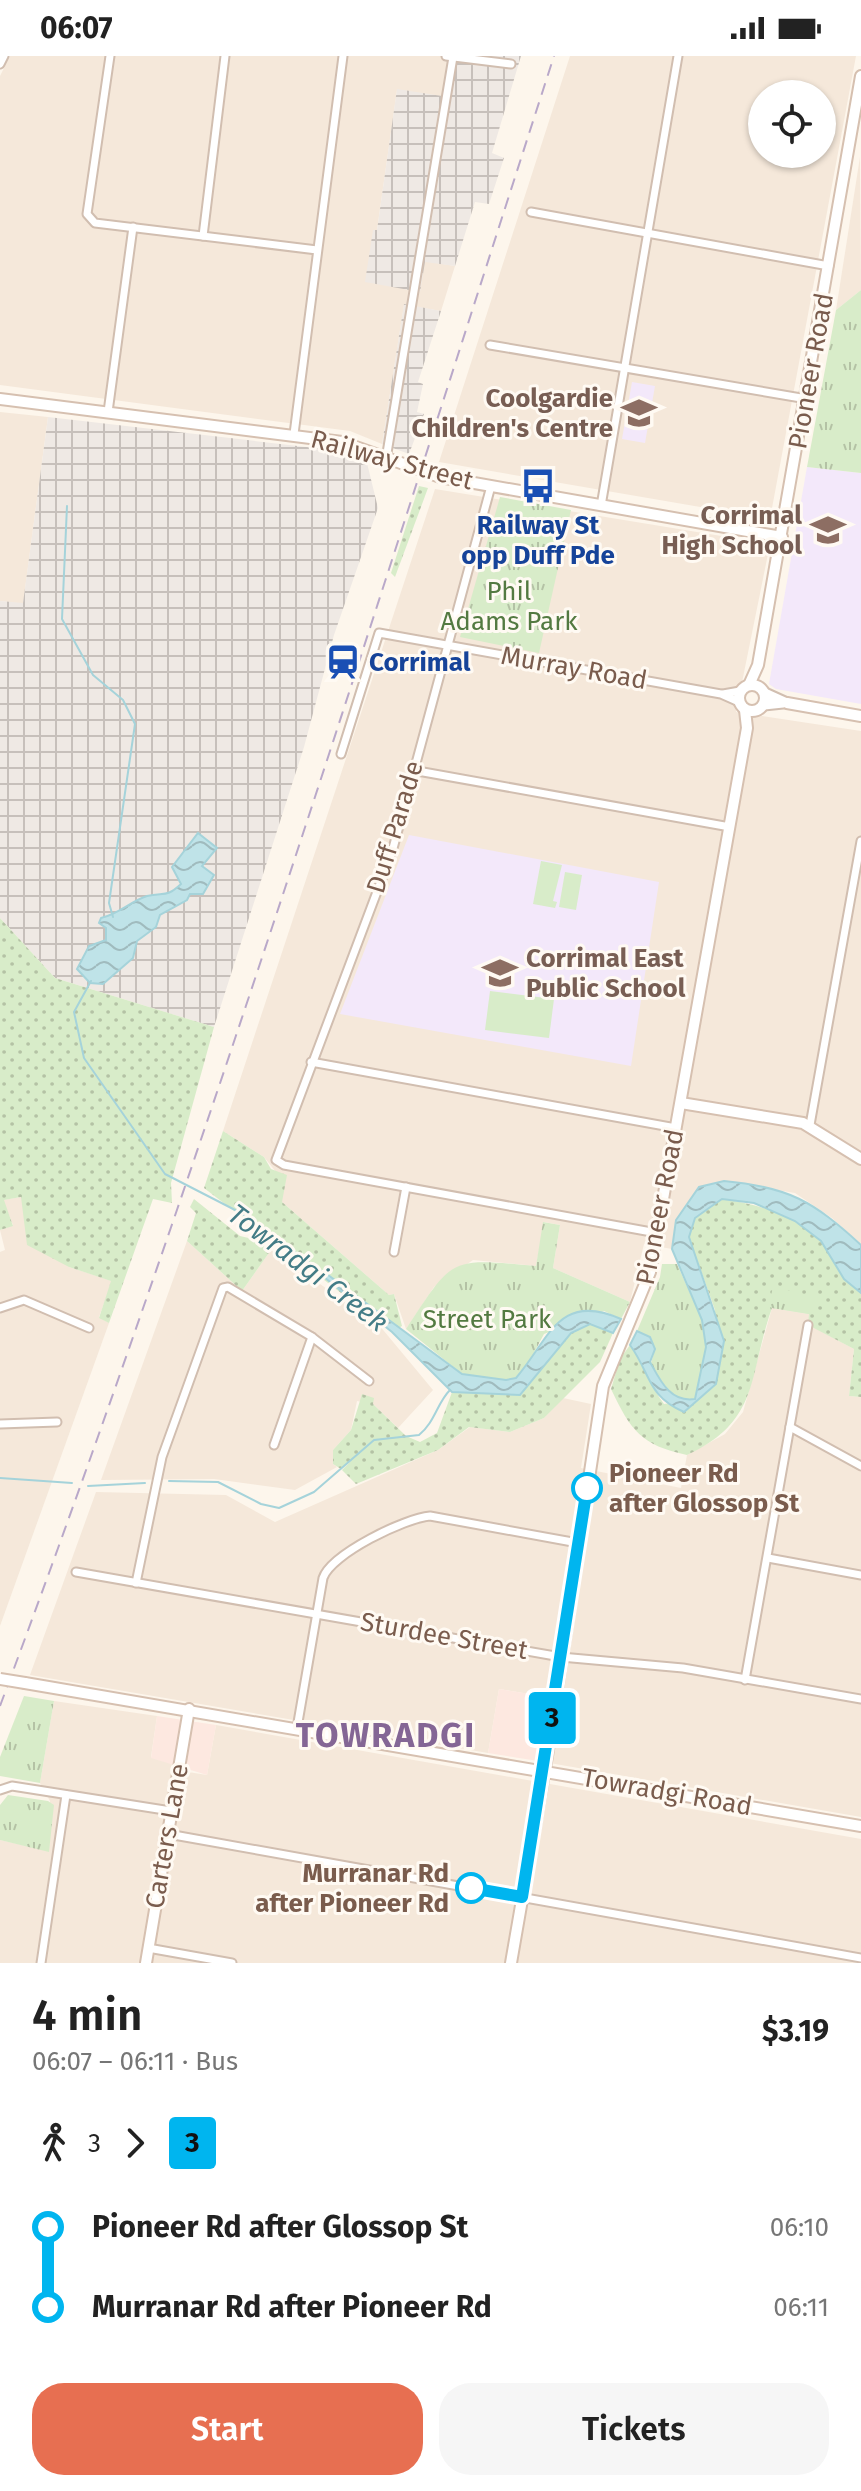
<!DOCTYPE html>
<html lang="en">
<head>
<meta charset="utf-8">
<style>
  body { margin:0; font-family:"Fira Sans",sans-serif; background:#f6f6f6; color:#222; height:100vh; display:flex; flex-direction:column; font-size:30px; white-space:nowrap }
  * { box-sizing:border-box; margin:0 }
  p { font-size:26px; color:#767676 }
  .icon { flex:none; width:44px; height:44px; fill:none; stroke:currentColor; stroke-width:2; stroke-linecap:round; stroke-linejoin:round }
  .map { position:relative; height:1907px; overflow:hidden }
  .sheet { display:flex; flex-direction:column; background:#fff; flex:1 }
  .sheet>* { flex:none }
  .badge { padding:0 16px; border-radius:6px; font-size:28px; line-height:52px }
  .fabs { position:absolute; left:748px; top:24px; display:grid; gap:16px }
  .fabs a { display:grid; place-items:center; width:88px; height:88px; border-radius:50%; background:#fff; box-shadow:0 2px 6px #0004; font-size:40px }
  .map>.badge { position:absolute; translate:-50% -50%; box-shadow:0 0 0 4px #fff }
  .legs { display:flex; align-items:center; gap:12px; height:88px; padding:0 32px; font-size:26px }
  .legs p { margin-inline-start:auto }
  .summary { display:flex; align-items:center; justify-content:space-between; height:136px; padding:0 32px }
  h1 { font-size:44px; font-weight:600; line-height:60px }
  .button { display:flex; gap:16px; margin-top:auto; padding:16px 32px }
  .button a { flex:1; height:92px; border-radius:32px; background:#e76f51; color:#fff; font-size:32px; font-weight:600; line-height:92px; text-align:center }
  .button a+a { background:#f6f6f6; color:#222 }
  ul { padding:0 32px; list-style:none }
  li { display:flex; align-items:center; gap:28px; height:80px; font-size:30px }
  li i { display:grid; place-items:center; width:12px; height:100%; margin:0 10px; background:currentColor }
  li i::after { content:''; width:20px; height:20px; margin:-10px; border:6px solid; border-radius:50%; background:#fff }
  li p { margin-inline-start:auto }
  li:first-child i { background:linear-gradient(#0000 50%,currentColor 0) }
  li:last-child i { background:linear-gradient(currentColor 50%,#0000 0) }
  .status { display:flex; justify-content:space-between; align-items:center; height:56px; padding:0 40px; background:#fff; direction:ltr }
  .status svg { height:22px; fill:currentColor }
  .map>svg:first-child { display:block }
</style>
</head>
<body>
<div class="status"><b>06:07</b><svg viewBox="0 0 49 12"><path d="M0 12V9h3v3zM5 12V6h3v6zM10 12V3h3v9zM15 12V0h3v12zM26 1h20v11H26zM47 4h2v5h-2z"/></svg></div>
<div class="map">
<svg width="861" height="1907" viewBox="0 0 861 1907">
  <defs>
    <pattern id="industrial-grid" width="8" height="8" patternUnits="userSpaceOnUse" patternTransform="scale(2)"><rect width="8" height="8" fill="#efe9e4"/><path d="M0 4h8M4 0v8" fill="none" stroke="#c7c0bb"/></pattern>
    <pattern id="grass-dots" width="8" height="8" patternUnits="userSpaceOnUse" patternTransform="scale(2)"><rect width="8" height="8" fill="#d8ecc9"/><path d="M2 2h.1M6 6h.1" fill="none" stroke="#b4c2a5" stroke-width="1.8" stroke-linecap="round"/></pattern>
    <pattern id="park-tufts" width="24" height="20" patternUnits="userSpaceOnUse" patternTransform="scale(2)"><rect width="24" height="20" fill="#d8ecc9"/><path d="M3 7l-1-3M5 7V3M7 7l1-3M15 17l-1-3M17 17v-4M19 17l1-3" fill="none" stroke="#b4c2a5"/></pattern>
    <pattern id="water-waves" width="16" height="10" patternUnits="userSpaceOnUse" patternTransform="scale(2)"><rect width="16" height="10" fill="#bfe3e8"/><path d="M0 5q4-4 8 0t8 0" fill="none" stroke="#a0bbbe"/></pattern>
  </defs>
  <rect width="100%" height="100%" fill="#fdf6ec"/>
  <!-- residential -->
  <g fill="#f5e8da" fill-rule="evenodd">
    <polygon points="10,0 451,0 442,41 397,34 377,174 374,174 425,205 455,210 441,255 404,249 382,388 350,375 0,329 0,20"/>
    <path d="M570,0H856L770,463L439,406ZM762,38H822V98H762Z"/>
    <polygon points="860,101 861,234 836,254"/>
    <polygon points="0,356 48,361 23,548 0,545"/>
    <polygon points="435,433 770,488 736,656 861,675 861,1189 832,1162 795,1137 724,1125 699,1131 676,1164 672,1193 644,1188 630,1246 553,1212 560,1169 544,1166 536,1210 473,1204 434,1231 406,1273 394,1238 389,1239 282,1146 276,1116 264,1101 223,1075"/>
    <polygon points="21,1141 69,1211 112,1225 99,1261 109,1267 0,1570 0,1196 5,1194 0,1174 13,1169 3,1144"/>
    <polygon points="187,1185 242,1235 271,1194 379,1269 433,1334 398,1372 373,1348 357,1345 351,1374 333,1394 333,1408 337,1411 295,1434 214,1423 101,1424"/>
    <polygon points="772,1252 809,1258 809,1269 854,1293 849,1340 861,1341 861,1761 538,1705 548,1641 499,1633 488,1697 30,1619 96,1436 226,1439 275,1466 438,1394 470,1371 510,1376 544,1362 563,1342 591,1348 581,1412 681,1432 687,1399 725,1378 743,1356"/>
    <polygon points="54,1645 157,1660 151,1701 170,1705 188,1716 207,1719 216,1669 861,1783 861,1907 0,1907 0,1784 49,1795 50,1745 40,1727"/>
  </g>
  <!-- commercial -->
  <g fill="#fde8e0">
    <polygon points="499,1633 549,1641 538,1705 488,1697"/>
    <polygon points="157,1660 216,1669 207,1719 151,1702"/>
  </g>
  <!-- industrial -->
  <g fill="url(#industrial-grid)">
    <polygon points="451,0 521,0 492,97 504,102 489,148 475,146 455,210 425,206 420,236 365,226 373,174 377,174 397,33 442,40"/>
    <polygon points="404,248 441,255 418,326 423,328 417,356 424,358 409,398 382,388"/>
    <polygon points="48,361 324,393 367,407 378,452 334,579 304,691 214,971 55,922 0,862 0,545 23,547"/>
  </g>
  <!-- education -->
  <g fill="#f3e8fa">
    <polygon points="632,326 655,330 645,387 622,383"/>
    <polygon points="807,411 861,417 861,648 776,633 769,628"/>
    <polygon points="409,779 659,826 631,1010 340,958"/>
  </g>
  <!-- grass -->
  <g fill="url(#grass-dots)">
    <polygon points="419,430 428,432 395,521 391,517"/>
    <polygon points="0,862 55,922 214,971 171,1127 172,1147 153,1143 109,1267 99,1262 111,1225 69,1211 27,1189 21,1141 4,1144 13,1170 0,1174"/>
    <polygon points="223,1075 264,1101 271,1113 287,1119 282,1146 389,1239 394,1238 402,1270 392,1276 204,1132"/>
    <polygon points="194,1143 240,1180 257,1184 271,1194 242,1235 187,1185 196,1157 190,1151"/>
    <path d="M722,1143C752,1147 798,1159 819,1183C834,1201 842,1221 861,1237V1341L849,1340L854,1293L808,1269L809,1258L772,1252C748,1319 761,1365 687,1399C641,1389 631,1375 611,1333L620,1303L630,1289C644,1309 649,1328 664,1348L697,1343L715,1254L689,1181L695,1162Z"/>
    <polygon points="590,1268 613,1277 600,1306 544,1362 510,1376 469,1371 438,1394 356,1428 342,1414 352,1404 341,1413 333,1408 333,1394 351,1374 362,1338 374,1342 373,1348 406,1380 420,1386 437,1377 452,1336 520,1339 571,1277"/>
  </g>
  <!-- park -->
  <g fill="url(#park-tufts)">
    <polygon points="861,234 861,417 807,411 836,254"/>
    <polygon points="500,441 571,454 539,597 460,581"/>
    <path d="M543,1166L560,1169L553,1212L630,1246L621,1263L604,1255L544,1278L529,1306L516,1322L506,1324L462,1318L406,1273C454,1200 449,1202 536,1210Z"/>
    <path d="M662,1208H677L702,1264L706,1291L695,1343C671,1347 661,1325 651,1307L655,1293L650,1281L637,1275L660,1221Z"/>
    <polygon points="773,1230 820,1243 809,1258 772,1252 769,1250"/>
    <polygon points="24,1640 54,1645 40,1727 0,1720 0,1701"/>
    <polygon points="8,1739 48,1745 54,1749 49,1796 0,1784 0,1749"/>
  </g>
  <!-- pitch -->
  <g fill="#d8ecc9">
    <polygon points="541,805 562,809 553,845 557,846 555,852 533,848"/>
    <polygon points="565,816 582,819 576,854 559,851"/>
    <polygon points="490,935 554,943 549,982 485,974"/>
  </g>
  <!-- water -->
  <g fill="url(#water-waves)" stroke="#a5d3da" stroke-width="2">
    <path d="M198,777L217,792L202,810L214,819L203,838H190L187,844L160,859L156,871L137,885L133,902L103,928L90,927L77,913L89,890L106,884V872L99,867L101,862C119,858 131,845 147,840C165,836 166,842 181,828L172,811Z"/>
    <path d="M724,1125C789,1131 813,1145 861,1189V1237L844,1223L821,1185L795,1165L754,1147L722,1143L709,1152L695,1162L689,1181L724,1285L716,1328L684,1356C647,1340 651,1318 630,1289L637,1275L650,1281L655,1293L650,1306C660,1324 670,1347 695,1343L706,1291L702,1264L672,1193L676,1164L699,1131Z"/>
    <path d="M324,1216L462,1318L506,1324L516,1322C549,1284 558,1235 621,1263L613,1277L590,1268L571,1277L520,1339L452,1336L392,1276L324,1221Z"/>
  </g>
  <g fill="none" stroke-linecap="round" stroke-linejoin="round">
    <!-- stream -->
    <g stroke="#a5d3da" stroke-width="2">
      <polyline points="67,450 62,563 93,619 123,644 135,668 109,847 113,861"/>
      <polyline points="91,925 74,956 84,1002 165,1118 239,1156 325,1218"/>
      <polyline points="0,1422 72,1427"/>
      <path d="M169,1425L218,1426L261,1448L279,1452L314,1436L374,1384L419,1379C435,1366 437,1347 450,1334"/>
      <polyline points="88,1430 145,1427"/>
    </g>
    <!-- minor casing -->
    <g stroke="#d1beb0" stroke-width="11">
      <g id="minor">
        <polyline points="110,0 87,158 95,167 317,194"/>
        <polyline points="446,0 511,8"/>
        <polyline points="0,8 4,0"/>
        <polyline points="531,156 829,210"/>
        <polyline points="203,180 225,0"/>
        <polyline points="490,289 807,343"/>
        <polyline points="108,356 133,171"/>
        <polyline points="294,378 343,0"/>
        <polyline points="386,403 453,1"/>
        <polyline points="491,430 392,796 276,1104 284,1109 657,1177"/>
        <polyline points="601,450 678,0"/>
        <polyline points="723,638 740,635"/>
        <polyline points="341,698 379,577 721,638 739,646"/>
        <polyline points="412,714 730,771"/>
        <polyline points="311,1006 676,1072"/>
        <polyline points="810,1069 861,785"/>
        <polyline points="394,1196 406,1131"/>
        <polyline points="0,1252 24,1244 89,1272"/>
        <polyline points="0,1368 57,1366"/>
        <polyline points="790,1371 861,1410"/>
        <polyline points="274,1389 312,1281"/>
        <polyline points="768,1502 861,1519"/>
        <polyline points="76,1516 561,1601 683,1612 861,1643"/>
        <polyline points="136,1527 162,1401 223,1232 228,1231 312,1281 369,1325"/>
        <polyline points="745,1624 808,1269"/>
        <path d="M297,1672L323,1522C331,1498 405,1462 430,1460L578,1487"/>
        <polyline points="0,1734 12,1730 171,1755"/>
        <polyline points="168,1778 861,1902"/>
        <polyline points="148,1892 232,1907"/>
        <polyline points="41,1907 66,1739"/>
      </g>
    </g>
    <!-- tertiary casing -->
    <g stroke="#d1beb0" stroke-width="13">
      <g id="tertiary">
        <polyline points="765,637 787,647"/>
        <polyline points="764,649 783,647"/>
      </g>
    </g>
    <!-- secondary casing -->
    <g stroke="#d6c0b0" stroke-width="14">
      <g id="secondary">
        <polyline points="0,343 342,386 440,421 782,481"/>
        <circle cx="752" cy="642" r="13"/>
        <polyline points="749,629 758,609 861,20"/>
        <polyline points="787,647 861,660"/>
        <polyline points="681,1047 803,1067 861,1103"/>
        <polyline points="25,1627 861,1770"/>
        <polyline points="146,1907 189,1653"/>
        <polyline points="511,1907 547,1700 603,1330 650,1216 747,672 745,654"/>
      </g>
    </g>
    <!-- minor -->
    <use href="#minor" stroke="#fff" stroke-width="7"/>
    <!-- tertiary -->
    <use href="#tertiary" stroke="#fff" stroke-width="9"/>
    <!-- secondary -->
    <use href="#secondary" stroke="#fff" stroke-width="10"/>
    <!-- rail -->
    <path stroke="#b9a8c9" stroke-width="2" stroke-dasharray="12 8" stroke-linecap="butt" d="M0,1650C203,1106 376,552 554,0"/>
    <!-- secondary-bridge casing -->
    <g stroke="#d6c0b0" stroke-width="14" stroke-linecap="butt">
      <polyline id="secondary-bridge" points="0,1623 25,1627"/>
    </g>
    <!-- secondary-bridge -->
    <use href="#secondary-bridge" stroke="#fff" stroke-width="10"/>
  </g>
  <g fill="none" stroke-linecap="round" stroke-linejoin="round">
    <!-- line-1 casing -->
    <g stroke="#fff" stroke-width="18">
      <polyline id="line-1" points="471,1832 522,1841 587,1432"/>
    </g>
    <!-- line-1 -->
    <use href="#line-1" stroke="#00b5ef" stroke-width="12"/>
  </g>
  <!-- icons -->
  <defs>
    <g id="school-bare" transform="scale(2.76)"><path d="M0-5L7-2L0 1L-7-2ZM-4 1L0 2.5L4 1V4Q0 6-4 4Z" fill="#8d6e63" stroke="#fffaf3" stroke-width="2.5" paint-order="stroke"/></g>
    <g id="bus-bare" transform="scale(2.76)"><path d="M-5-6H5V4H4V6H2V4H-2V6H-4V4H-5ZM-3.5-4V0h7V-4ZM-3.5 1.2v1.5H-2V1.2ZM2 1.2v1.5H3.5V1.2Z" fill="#1a4fb4" stroke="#fffaf3" stroke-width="2.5" paint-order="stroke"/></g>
    <g id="station-bare" transform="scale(2.76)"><path d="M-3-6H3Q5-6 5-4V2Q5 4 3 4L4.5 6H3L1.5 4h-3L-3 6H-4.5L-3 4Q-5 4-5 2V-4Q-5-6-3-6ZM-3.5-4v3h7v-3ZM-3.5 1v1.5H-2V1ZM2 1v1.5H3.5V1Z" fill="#1a4fb4" stroke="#fffaf3" stroke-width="2.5" paint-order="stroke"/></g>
  </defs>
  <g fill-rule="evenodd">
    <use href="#school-bare" x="639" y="357"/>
    <use href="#bus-bare" x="538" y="430"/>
    <use href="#school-bare" x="828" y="474"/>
    <use href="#station-bare" x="343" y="606"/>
    <use href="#school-bare" x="500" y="917"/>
  </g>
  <!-- markers -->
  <g fill="#fff" stroke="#00b5ef" stroke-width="4">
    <circle cx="587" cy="1432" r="14"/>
    <circle cx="471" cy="1832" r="14"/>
  </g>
  <g text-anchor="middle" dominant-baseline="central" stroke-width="6" stroke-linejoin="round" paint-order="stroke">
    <!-- street labels -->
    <g font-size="26" fill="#7a5c4d" stroke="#fffaf3">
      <text transform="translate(811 315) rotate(-80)">Pioneer Road</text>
      <text transform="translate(392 404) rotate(15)">Railway Street</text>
      <text transform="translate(574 612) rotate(10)">Murray Road</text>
      <text transform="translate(395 771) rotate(-73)">Duff Parade</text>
      <text transform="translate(660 1151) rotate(-79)">Pioneer Road</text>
      <text transform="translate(444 1580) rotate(10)">Sturdee Street</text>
      <text transform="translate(667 1736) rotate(10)">Towradgi Road</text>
      <text transform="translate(167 1780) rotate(-80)">Carters Lane</text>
    </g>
    <!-- education labels -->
    <g font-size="26" font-weight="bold" fill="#785e54" stroke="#fffaf3" text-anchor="end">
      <text x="613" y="342">Coolgardie<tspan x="613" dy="30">Children's Centre</tspan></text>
      <text x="802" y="459">Corrimal<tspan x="802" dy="30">High School</tspan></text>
      <text x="526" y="902" text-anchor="start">Corrimal East<tspan x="526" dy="30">Public School</tspan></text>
    </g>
    <!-- transit labels -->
    <g font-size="26" font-weight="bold" fill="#164399" stroke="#fffaf3">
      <text x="538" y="469">Railway St<tspan x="538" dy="30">opp Duff Pde</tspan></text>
      <text x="369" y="606" text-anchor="start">Corrimal</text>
    </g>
    <!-- park labels -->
    <g font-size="26" fill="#537a41" stroke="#fffaf3">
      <text x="509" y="535">Phil<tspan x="509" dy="30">Adams Park</tspan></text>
      <text x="487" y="1263">Street Park</text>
    </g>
    <!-- stop labels -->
    <g font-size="26" font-weight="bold" fill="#7a5c4d" stroke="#fffaf3" text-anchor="start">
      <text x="609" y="1417">Pioneer Rd<tspan x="609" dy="30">after Glossop St</tspan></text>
      <text x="449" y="1817" text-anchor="end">Murranar Rd<tspan x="449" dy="30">after Pioneer Rd</tspan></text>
    </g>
    <!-- water labels -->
    <g font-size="28" font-style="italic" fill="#437c86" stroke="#fffaf3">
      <text transform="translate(308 1212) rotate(37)">Towradgi Creek</text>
    </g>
    <!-- district labels -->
    <g font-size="34" font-weight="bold" letter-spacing="2" fill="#846695" stroke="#fffaf3">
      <text x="386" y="1679">TOWRADGI</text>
    </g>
  </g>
</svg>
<div class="fabs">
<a><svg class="icon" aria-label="locate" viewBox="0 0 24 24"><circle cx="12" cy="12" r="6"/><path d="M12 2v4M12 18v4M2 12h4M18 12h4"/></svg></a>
</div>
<b class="badge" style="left:552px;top:1662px;background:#00b5ef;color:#111">3</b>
</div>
<section class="sheet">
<div class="summary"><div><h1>4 min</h1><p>06:07 – 06:11 · Bus</p></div><b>$3.19</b></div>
<div class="legs"><svg class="icon" aria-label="walk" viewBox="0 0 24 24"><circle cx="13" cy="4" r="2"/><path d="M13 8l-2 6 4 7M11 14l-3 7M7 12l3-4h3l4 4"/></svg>3<svg class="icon" aria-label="forward" viewBox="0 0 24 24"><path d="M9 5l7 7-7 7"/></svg><b class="badge" style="background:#00b5ef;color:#111">3</b></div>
<ul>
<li><i style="color:#00b5ef"></i><b>Pioneer Rd after Glossop St</b><p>06:10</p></li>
<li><i style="color:#00b5ef"></i><b>Murranar Rd after Pioneer Rd</b><p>06:11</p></li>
</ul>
<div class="button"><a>Start</a><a>Tickets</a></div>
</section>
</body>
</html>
